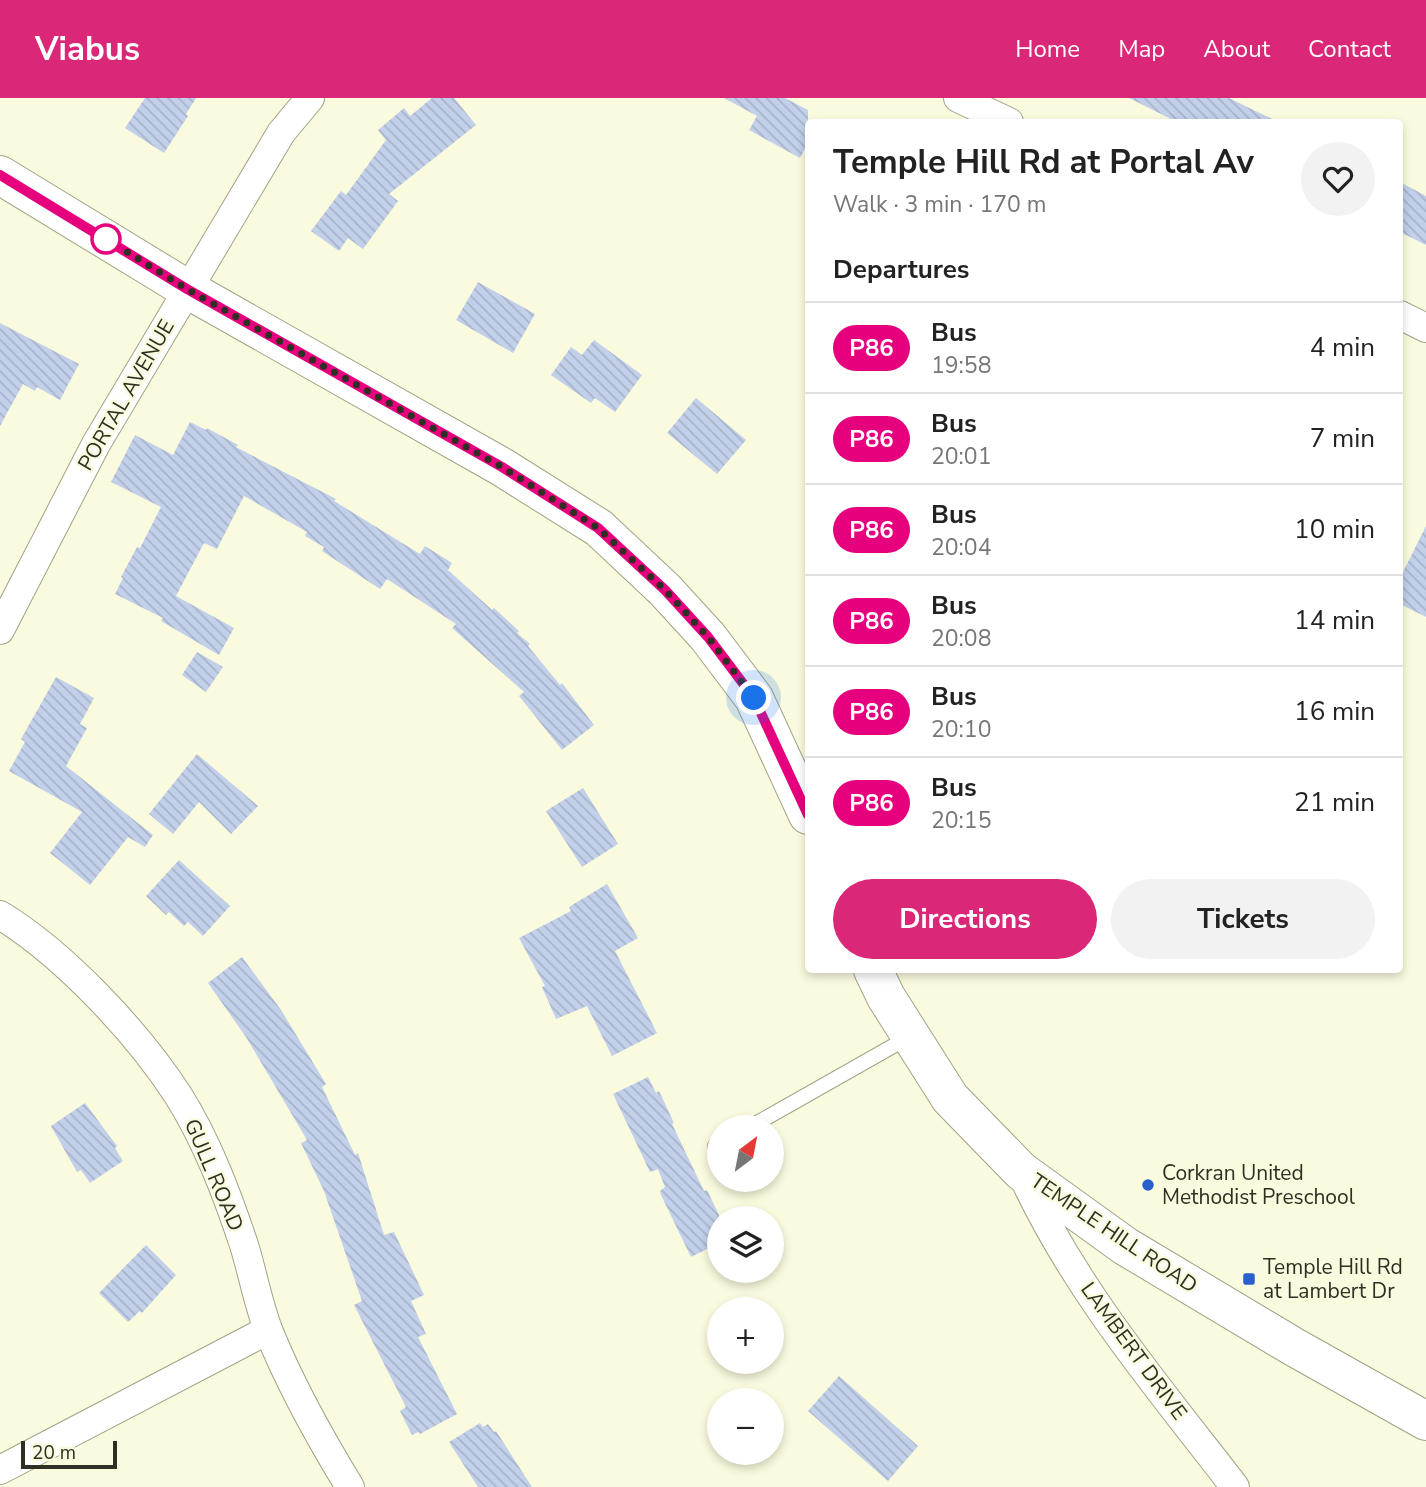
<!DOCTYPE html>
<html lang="en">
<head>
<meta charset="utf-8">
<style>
  body { margin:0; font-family:"Nunito Sans",sans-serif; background:#f2f2f2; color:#222; height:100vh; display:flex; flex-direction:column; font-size:26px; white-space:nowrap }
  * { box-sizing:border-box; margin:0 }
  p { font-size:23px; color:#767676 }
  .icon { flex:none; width:38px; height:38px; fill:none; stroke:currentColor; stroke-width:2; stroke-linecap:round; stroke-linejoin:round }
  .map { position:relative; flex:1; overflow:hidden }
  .panel { position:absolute; left:805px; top:21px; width:598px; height:854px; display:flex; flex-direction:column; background:#fff; border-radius:7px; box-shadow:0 4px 10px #0003 }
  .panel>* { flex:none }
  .badge { padding:0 14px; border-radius:23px; font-size:24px; line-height:46px }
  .needle { width:46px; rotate:32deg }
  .fabs { position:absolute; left:707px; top:1017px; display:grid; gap:14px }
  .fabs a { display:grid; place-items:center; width:77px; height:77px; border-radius:50%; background:#fff; box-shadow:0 4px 10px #0003; font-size:35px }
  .scale { position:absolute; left:21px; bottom:18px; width:96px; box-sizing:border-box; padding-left:7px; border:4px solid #2f3024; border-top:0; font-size:19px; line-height:24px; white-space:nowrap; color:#2f3024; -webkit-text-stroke:5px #fafbde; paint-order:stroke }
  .you { position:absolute; width:35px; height:35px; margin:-18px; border:5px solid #fff; border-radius:50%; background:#1a73e8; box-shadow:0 0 0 10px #1a73e833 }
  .map>.badge { position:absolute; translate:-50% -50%; box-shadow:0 0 0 4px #fff }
  h2 { padding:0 28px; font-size:26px; line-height:63px }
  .round { display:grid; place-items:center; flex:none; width:74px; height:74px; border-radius:37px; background:#f2f2f2 }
  .head { display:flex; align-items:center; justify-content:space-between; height:119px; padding:0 28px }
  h1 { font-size:33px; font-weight:700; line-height:52px }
  .primary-button { display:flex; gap:14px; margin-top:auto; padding:14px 28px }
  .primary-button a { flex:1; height:80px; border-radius:42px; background:#db2777; color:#fff; font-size:28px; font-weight:700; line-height:80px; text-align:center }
  .primary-button a+a { background:#f2f2f2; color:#222 }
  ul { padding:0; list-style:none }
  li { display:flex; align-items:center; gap:21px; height:91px; padding:0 28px; border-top:2px solid #e0e0e0 }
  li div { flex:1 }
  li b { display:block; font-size:26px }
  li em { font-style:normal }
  li .badge { min-width:77px; font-weight:700; text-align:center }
  header { display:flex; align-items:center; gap:42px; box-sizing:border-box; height:98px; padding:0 35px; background:#db2777; color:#fff }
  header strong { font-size:33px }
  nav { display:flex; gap:38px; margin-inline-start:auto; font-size:24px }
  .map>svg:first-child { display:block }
</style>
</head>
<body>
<header>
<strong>Viabus</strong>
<nav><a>Home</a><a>Map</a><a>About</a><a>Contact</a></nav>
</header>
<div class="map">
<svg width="1426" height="1389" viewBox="0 0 1426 1389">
  <defs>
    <pattern id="building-back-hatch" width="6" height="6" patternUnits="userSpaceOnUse" patternTransform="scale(1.75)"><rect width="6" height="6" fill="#c2d0ea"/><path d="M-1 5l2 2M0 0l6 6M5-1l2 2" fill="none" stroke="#a7b3c9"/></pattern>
  </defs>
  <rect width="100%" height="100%" fill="#fafbde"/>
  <!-- building -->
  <g fill="url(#building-back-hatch)">
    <polygon points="145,0 196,0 186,16 188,18 164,55 125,30"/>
    <polygon points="432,0 454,0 476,27 389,96 398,103 363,151 348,140 339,153 311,133 341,93 346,97 386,42 378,32 404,10 410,18"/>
    <polygon points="724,0 785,0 808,12 808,45 800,60 749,32 757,18"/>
    <polygon points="1129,0 1229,0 1278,24 1177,24"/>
    <polygon points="1400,84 1426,98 1426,147 1400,134"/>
    <polygon points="478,184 535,216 513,255 456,222"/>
    <polygon points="0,225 79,266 60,302 37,289 35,293 23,286 0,328"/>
    <polygon points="594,242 642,277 615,314 595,300 591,305 551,277 571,249 582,257"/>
    <polygon points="696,300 746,342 717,376 667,335"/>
    <polygon points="190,324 206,332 207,330 238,347 236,349 251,357 336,401 334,403 420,456 425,448 452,465 448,472 492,512 494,510 519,533 517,535 530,546 528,548 560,587 562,585 594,627 562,652 519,598 524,594 452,530 456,526 387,481 380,491 322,453 324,449 305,438 307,434 244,398 217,451 204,445 176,498 234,530 219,557 161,523 163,520 115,496 123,480 121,479 137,449 140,450 161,409 111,384 135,337 173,357"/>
    <polygon points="1426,428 1426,519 1400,506 1400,480"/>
    <polygon points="197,554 223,569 206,594 182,577"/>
    <polygon points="56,579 94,600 80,626 87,630 66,668 153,737 145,749 128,739 90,787 50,755 82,714 9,673 25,644 21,641"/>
    <polygon points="197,656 258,708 231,736 199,704 173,736 149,716"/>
    <polygon points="583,690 618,746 582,769 546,713"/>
    <polygon points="179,762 230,808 203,838 188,824 184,828 169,814 166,817 146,798"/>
    <polygon points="607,786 638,840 615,853 657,935 612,958 587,908 556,921 542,889 545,888 519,840 571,813 569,809"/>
    <polygon points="242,859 281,912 326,986 322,989 355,1057 358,1055 384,1137 394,1134 424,1197 411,1203 426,1236 418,1239 457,1316 420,1336 418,1334 412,1337 400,1313 406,1309 354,1207 362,1203 324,1093 301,1045 307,1042 246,939 208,885"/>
    <polygon points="648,979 656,995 659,993 674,1025 672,1026 704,1093 707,1092 719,1117 719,1145 691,1159 661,1097 660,1093 665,1089 658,1071 650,1074 613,996"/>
    <polygon points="85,1005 117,1048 115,1050 123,1063 90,1085 81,1072 77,1074 51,1028"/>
    <polygon points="146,1147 176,1177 142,1215 140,1213 128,1224 99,1195"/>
    <polygon points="839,1278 918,1348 888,1383 808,1313"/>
    <polygon points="480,1325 483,1329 488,1326 494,1334 496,1333 532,1389 478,1389 449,1344"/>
  </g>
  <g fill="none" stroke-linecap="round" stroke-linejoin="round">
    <!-- service casing -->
    <g stroke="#a1a387" stroke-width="16">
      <g id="service">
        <polyline points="750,1029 909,939"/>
        <polyline points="715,1048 719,1046"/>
      </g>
    </g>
    <!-- minor casing -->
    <g stroke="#a1a387" stroke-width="30">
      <g id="minor">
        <polyline points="958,0 1009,24"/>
        <polyline points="1400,217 1426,230"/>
        <polyline points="0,532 96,346 281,35 310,0"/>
        <path d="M0,817C64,856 137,934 178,997C207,1043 227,1096 244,1147C253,1176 258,1206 269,1234C291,1288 320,1340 350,1389"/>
        <path d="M1022,1076C1075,1192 1158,1289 1235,1389"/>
        <polyline points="0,1372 268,1232"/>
      </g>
    </g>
    <!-- secondary casing -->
    <g stroke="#a1a387" stroke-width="40">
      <g id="secondary">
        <polyline points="0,77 187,191 502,369 599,430 665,492 708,539 754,600 808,717"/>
        <polyline points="873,872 886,899 950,1000 1021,1073 1125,1148 1294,1249 1426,1323"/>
      </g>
    </g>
    <!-- service -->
    <use href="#service" stroke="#fff" stroke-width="14"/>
    <!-- minor -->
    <use href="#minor" stroke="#fff" stroke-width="28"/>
    <!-- secondary -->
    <use href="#secondary" stroke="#fff" stroke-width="38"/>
  </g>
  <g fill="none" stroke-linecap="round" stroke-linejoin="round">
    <!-- line casing -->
    <g stroke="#fff" stroke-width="16">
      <polyline id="line" points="0,77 187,191 502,369 598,430 665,492 708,539 754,600 808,717"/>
    </g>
    <!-- line -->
    <use href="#line" stroke="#e6007e" stroke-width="10"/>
    <!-- walk -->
    <polyline stroke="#2f3024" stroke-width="7" stroke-dasharray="0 12.6" points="106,141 187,191 502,369 598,430 665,492 708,539 754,600"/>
  </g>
  <!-- markers -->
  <circle fill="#fff" stroke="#e6007e" stroke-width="3.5" cx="106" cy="141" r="14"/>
  <g fill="#285fcc" stroke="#fafbde" stroke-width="2.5">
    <circle cx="1148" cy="1087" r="7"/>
    <rect x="1242" y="1174" width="14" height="14" rx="3.5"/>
  </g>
  <g text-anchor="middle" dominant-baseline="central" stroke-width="5" stroke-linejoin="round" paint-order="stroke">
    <!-- street labels -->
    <g font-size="21" fill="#2f3024" stroke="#fafbde">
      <text transform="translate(126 297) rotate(-60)">PORTAL AVENUE</text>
      <text transform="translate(214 1077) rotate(67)">GULL ROAD</text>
      <text transform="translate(1114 1135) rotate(34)">TEMPLE HILL ROAD</text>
      <text transform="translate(1134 1253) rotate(54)">LAMBERT DRIVE</text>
    </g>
    <!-- poi labels -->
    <g font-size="21" fill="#2f3024" stroke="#fafbde" text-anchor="start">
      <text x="1162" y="1075">Corkran United<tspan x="1162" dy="24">Methodist Preschool</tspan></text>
      <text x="1263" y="1169">Temple Hill Rd<tspan x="1263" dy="24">at Lambert Dr</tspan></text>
    </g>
  </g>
</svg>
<div class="fabs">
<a><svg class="needle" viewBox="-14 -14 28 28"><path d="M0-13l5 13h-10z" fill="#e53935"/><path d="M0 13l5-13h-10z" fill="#767676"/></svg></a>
<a><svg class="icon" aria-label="layers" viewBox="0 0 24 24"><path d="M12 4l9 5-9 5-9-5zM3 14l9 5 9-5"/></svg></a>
<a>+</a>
<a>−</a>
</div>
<div class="scale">20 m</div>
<div class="you" style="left:754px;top:600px"></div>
<section class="panel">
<div class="head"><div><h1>Temple Hill Rd at Portal Av</h1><p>Walk · 3 min · 170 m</p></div><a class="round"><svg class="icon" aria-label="heart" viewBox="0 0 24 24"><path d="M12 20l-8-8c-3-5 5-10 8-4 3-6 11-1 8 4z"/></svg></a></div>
<h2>Departures</h2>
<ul>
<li><span class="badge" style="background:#e6007e;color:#fff">P86</span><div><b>Bus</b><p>19:58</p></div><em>4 min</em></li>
<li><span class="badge" style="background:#e6007e;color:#fff">P86</span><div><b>Bus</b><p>20:01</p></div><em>7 min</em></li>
<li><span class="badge" style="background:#e6007e;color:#fff">P86</span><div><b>Bus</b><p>20:04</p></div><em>10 min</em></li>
<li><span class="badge" style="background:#e6007e;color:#fff">P86</span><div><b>Bus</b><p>20:08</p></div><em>14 min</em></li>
<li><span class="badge" style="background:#e6007e;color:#fff">P86</span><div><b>Bus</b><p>20:10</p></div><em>16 min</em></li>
<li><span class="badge" style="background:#e6007e;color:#fff">P86</span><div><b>Bus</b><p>20:15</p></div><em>21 min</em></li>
</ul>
<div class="primary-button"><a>Directions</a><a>Tickets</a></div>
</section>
</div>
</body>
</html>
